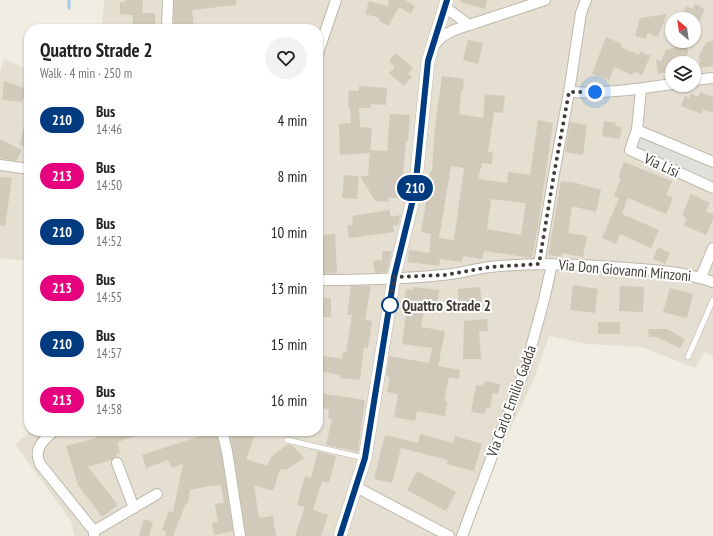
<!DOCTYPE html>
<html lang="en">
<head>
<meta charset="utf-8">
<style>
  body { margin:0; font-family:"PT Sans Narrow",sans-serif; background:#f2f2f2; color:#222; height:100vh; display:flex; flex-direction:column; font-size:15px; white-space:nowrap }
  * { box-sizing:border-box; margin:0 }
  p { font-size:13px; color:#767676 }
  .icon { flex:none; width:22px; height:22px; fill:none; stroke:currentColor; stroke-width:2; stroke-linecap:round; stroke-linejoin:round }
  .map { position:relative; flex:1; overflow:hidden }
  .drawer { position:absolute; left:24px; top:24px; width:299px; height:412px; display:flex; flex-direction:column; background:#fff; border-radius:16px; box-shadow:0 1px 3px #0004 }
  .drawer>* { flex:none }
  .badge { padding:0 8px; border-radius:13px; font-size:14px; line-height:26px }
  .needle { width:26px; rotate:331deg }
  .controls { position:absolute; left:665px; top:12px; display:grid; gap:8px }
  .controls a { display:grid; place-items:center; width:36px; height:36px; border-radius:50%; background:#fff; box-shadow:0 1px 3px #0004; font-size:20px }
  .you { position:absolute; width:20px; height:20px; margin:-10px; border:3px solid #fff; border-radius:50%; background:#1a73e8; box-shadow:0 0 0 6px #1a73e833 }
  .map>.badge { position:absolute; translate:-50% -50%; box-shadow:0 0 0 2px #fff }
  .round { display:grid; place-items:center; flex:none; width:42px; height:42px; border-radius:21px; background:#f2f2f2 }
  .summary { display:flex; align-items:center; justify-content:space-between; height:68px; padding:0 16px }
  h1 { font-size:19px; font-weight:600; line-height:30px }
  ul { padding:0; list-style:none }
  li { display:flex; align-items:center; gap:12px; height:56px; padding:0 16px }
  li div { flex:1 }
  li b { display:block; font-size:15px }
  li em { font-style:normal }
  li .badge { min-width:44px; font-weight:700; text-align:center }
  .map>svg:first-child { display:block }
</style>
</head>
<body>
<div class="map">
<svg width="713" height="536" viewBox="0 0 713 536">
  <rect width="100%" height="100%" fill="#f0ede3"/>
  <!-- residential -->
  <g fill="#e4dfd1" fill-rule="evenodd">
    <path d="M104,0H713V356L704,352L695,368L642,347L588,344L549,336L532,384L458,536H75L71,521L15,444L31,431H318V29H102ZM672,19H694V41H672ZM672,63H694V85H672Z"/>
    <polygon points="4,59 29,70 29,261 0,258 0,72"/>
  </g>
  <!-- parking -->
  <polygon fill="#e1dfdb" points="641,138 713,168 713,182 636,148"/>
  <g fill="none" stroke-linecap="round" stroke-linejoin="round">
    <!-- stream -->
    <polyline stroke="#a3c8e9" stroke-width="3" points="69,0 69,8"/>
  </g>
  <!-- building -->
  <g fill="#d1c9b9" fill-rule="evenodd">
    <polygon points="125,0 143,0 142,13 155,13 155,29 133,29 133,15 120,14 120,2 125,2"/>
    <polygon points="174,0 236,0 236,5 192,10 194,29 174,29"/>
    <polygon points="387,0 405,0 415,6 411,14 399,7 388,26 379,21 380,18 365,14 369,1 387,6 390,2"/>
    <polygon points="461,0 487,0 485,9 460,2"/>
    <polygon points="695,4 705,9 694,32 694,19 680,19 686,6 693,9"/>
    <polygon points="667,14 658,37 648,33 646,39 635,36 640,18"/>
    <polygon points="606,37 622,44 621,47 639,55 640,52 648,55 651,54 642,75 634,72 632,75 614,67 609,80 592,74"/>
    <polygon points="468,40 483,43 478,64 463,60"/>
    <polygon points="713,41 713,66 700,68 699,56 706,42"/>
    <polygon points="687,44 688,52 684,63 672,63 672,71 658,74 656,59 661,61 666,50"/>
    <polygon points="396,53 413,68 408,74 412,77 404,86 389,73 395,67 389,61"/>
    <path d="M442,76L464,79L463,91H461L459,114L483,118L485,94L505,96L503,113L494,112L488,152L493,153L492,164L482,163L478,179L507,183L508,172L530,175L538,120L553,123L538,226L532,258L484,251L482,259L463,256L462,262L440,259L439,266L408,262L409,250L429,253L431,234L421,232L428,191L430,171H432L435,127ZM451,166L464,168L454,240L439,238ZM491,199L526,203L521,235L487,229Z"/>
    <polygon points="4,81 26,89 22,102 2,100"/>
    <polygon points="359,86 387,88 386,105 371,104 371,108 359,108 360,127 372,128 370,153 340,155 339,124 351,123 350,107 348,107 349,90 359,91"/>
    <polygon points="700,92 713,97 713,113 703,109 702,114 681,106 685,96 689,98 691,94 698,97"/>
    <polygon points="390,114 410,115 408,141 406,141 401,198 388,198 389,202 375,201 360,176 368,176 370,150 387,151"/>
    <polygon points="25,119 29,119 29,147 20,145"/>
    <polygon points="604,121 616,123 615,126 622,127 620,139 602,136"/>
    <polygon points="570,122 587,125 583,155 565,152"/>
    <polygon points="0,139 22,150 16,161 0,158"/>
    <polygon points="624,162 672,181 666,195 673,198 666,214 628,198 622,214 659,230 651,248 620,234 616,244 602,238 619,198 614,196 621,178 618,177"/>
    <polygon points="344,175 359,176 357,199 342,198"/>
    <polygon points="0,177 12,178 5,226 0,226"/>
    <polygon points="561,181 576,183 601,190 596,212 572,206 568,233 587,236 583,257 562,253 561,257 548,255"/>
    <polygon points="691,194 710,203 706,211 713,214 713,220 706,235 684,225 687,218 682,215"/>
    <polygon points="390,210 390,217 401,215 398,225 393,226 394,232 349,238 347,226 353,225 352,216"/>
    <polygon points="335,234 337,273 319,274 318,235"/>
    <polygon points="658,247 670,253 665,264 653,259"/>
    <polygon points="382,251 392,251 387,272 375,273 373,261 382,260"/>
    <polygon points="573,285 598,289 595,313 570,310"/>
    <polygon points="351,286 371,286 365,320 372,321 368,348 364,347 360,380 339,378 340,375 318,371 318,355 342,359 343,352 346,353 352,315 347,315"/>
    <polygon points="620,286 644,287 643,312 619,311"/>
    <polygon points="413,287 439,290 437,310 424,308 421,327 445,331 438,366 460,370 459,379 449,377 444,401 447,401 445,416 417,411 415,421 394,417 398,394 387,392 390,377 386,376 389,356 429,363 432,348 402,344 406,315 402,315 406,289 413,290"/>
    <polygon points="480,287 482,304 459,306 458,289"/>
    <polygon points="670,288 693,294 687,318 663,312"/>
    <rect x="318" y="298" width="13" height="19"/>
    <polygon points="487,319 488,331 479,331 481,359 463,359 464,321"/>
    <rect x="598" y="322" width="22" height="12"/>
    <polygon points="648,329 667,329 685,339 680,348 657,337 649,337"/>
    <polygon points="484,381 500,384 498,394 493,393 490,408 486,408 485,414 471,412 476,385 483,386"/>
    <polygon points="318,393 365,400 358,452 326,445 332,419 328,418 329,409 318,408"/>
    <polygon points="94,431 147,431 147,433 117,442 120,453 116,454 117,457 111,460 88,467 118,505 102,517 78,485 66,446 96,438"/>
    <polygon points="216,431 221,452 233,531 214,535 212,523 218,522 215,504 224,503 221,485 213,486 213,485 190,490 188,503 186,503 173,536 165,536 167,532 162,530 169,511 173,512 183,464 172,468 168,460 146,468 142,455"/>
    <polygon points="229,431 256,431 246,459 267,466 271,457 288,444 293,446 304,458 286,470 280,469 273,491 254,485 259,518 273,516 276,536 246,536 233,450"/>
    <polygon points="420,434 453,443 455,436 482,444 474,471 447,464 448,460 401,448 392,483 374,479 385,435 418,443"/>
    <polygon points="318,451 336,456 329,483 322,481 313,510 328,515 321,536 295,536 305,507 297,505 305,476 311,478"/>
    <polygon points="417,471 456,492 446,511 407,490"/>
    <polygon points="144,519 153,522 149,536 139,536"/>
  </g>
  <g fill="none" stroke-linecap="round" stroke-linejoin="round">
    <!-- service casing -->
    <g stroke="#bdb8aa" stroke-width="6">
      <g id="service">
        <polyline points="688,357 713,300"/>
        <polyline points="287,440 364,458"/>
      </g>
    </g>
    <!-- minor casing -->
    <g stroke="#bdb8aa" stroke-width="12">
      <g id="minor">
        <polyline points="445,7 469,25"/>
        <polyline points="167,29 168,0"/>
        <polyline points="434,45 443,36 454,30 545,0"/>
        <polyline points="318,53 336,0"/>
        <polyline points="694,80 713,78"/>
        <polyline points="641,89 637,130 630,150 713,188"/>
        <path d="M569,92C604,94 638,89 672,84"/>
        <polyline points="637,130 713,162"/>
        <polyline points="0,165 29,169"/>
        <polyline points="539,264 554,174 569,92 581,13 586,0"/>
        <polyline points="701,277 713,248"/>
        <path d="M318,280C359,280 402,279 442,275C458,274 474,269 490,267C536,262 581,264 627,268C656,270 685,272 713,282"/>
        <path d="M54,431C43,440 33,449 40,464L94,531V536"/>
        <polyline points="222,431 227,451 240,536"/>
        <polyline points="117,463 134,508"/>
        <polyline points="356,487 449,536"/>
        <polyline points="94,531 157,494"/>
        <polyline points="462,536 526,366 544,300 552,264"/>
      </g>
    </g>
    <!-- tertiary casing -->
    <g stroke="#bdb8aa" stroke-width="14">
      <polyline id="tertiary" points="340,536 365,458 394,277 415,191 428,61 447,0"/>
    </g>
    <!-- service -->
    <use href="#service" stroke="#fff" stroke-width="5"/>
    <!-- minor -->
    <use href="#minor" stroke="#fff" stroke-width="10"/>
    <!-- tertiary -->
    <use href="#tertiary" stroke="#fff" stroke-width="13"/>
  </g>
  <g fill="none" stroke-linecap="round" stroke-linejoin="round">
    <!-- line casing -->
    <g stroke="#fff" stroke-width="9">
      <polyline id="line" points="340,536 365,458 394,277 415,191 428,61 447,0"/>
    </g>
    <!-- line -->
    <use href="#line" stroke="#003b80" stroke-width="6"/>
    <!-- walk -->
    <polyline stroke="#413d34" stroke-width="4" stroke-dasharray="0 7.2" points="390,305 394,277 445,275 490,267 539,264 554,174 569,92 595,92"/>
  </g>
  <!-- markers -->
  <circle fill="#fff" stroke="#003b80" stroke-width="2" cx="390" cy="305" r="8"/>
  <g text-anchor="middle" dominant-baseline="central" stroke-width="4" stroke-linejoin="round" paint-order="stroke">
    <!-- street labels -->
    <g font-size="15" fill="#413d34" stroke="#fff">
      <text transform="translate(662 165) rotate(25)">Via Lisi</text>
      <text transform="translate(625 270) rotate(5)">Via Don Giovanni Minzoni</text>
      <text transform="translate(511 401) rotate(-70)">Via Carlo Emilio Gadda</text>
    </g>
    <!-- stop labels -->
    <g font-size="15" font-weight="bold" fill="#413d34" stroke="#fff" text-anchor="start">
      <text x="402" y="305">Quattro Strade 2</text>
    </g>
  </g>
</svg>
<div class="controls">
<a><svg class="needle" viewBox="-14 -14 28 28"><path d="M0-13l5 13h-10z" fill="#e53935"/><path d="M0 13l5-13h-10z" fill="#767676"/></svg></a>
<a><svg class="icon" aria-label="layers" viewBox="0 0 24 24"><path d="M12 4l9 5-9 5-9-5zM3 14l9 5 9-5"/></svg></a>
</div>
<div class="you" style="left:595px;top:92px"></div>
<b class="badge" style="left:415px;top:188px;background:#003b80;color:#fff">210</b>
<section class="drawer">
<div class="summary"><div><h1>Quattro Strade 2</h1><p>Walk · 4 min · 250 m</p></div><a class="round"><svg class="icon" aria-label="heart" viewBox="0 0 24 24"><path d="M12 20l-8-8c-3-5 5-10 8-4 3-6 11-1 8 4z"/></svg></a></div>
<ul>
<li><span class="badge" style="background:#003b80;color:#fff">210</span><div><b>Bus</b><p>14:46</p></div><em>4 min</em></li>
<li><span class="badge" style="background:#e6007e;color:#fff">213</span><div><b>Bus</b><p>14:50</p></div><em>8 min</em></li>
<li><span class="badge" style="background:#003b80;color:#fff">210</span><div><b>Bus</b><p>14:52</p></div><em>10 min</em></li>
<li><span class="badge" style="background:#e6007e;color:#fff">213</span><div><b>Bus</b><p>14:55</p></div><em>13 min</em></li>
<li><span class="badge" style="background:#003b80;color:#fff">210</span><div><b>Bus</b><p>14:57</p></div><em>15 min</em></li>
<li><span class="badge" style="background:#e6007e;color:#fff">213</span><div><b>Bus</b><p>14:58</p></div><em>16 min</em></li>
</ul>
</section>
</div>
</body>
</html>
